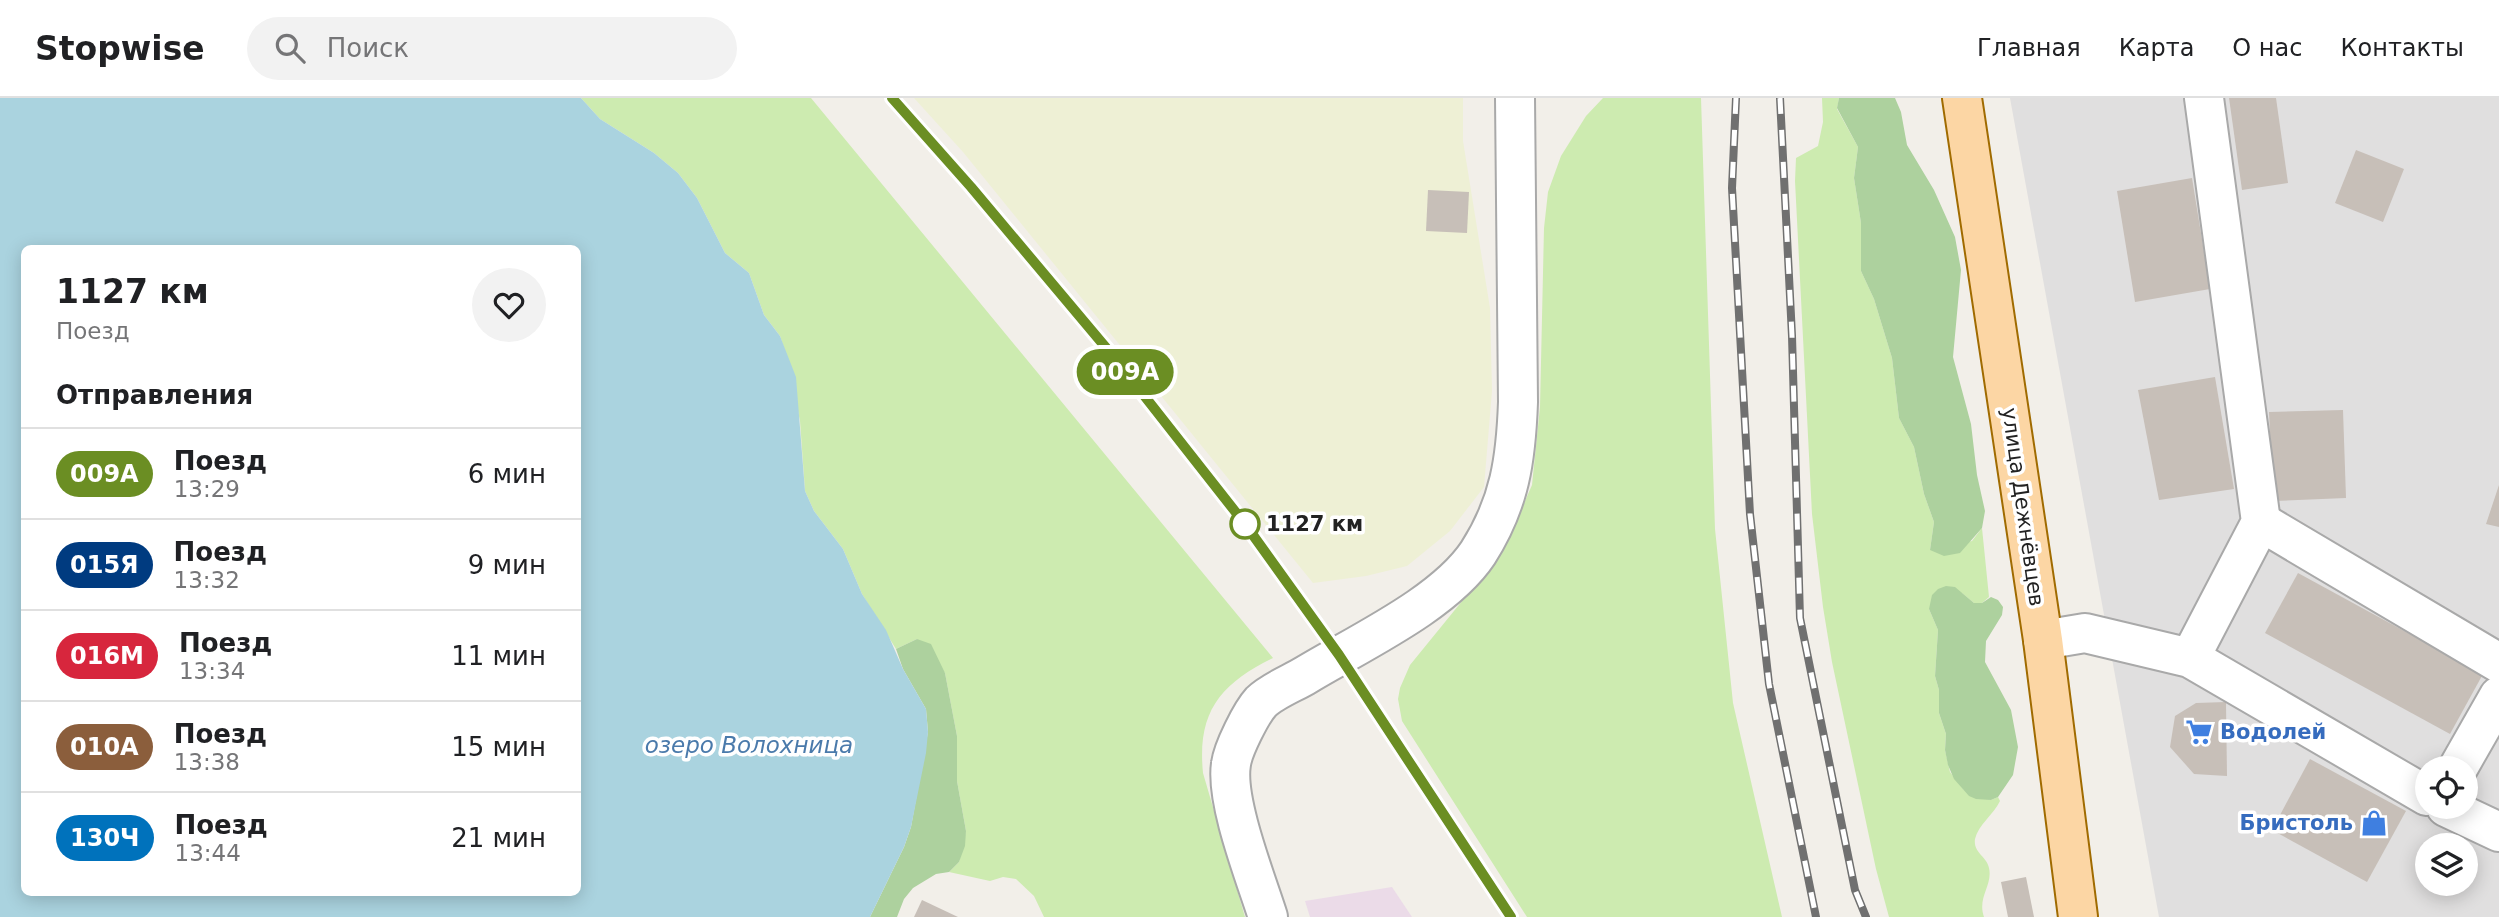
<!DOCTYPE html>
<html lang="ru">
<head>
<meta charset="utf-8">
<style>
  body { margin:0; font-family:"DejaVu Sans",sans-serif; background:#f2f2f2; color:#202124; height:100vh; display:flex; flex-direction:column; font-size:26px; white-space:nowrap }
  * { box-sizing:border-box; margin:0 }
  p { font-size:23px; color:#757577 }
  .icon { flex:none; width:38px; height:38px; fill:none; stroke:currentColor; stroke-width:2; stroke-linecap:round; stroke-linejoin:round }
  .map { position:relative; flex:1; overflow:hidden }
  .panel { position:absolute; left:21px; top:147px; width:560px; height:651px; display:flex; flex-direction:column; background:#fff; border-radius:10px; box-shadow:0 4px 18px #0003 }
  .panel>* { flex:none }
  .badge { padding:0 14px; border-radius:23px; font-size:24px; line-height:46px }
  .controls { position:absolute; left:2415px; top:658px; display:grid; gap:14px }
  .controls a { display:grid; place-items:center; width:63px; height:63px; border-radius:50%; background:#fff; box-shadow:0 4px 18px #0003; font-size:35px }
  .map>.badge { position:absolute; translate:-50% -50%; box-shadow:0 0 0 4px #fff }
  h2 { padding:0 35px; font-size:26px; line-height:63px }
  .round { display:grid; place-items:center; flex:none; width:74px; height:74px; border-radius:37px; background:#f2f2f2 }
  .summary { display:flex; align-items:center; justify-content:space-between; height:119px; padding:0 35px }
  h1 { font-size:33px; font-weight:700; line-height:52px }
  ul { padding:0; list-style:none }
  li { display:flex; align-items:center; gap:21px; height:91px; padding:0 35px; border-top:2px solid #e0e0e0 }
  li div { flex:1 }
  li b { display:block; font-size:26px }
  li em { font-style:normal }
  li .badge { min-width:77px; font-weight:700; text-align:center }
  header { display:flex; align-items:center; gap:42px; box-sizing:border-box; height:98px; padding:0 35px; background:#fff; border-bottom:2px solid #e0e0e0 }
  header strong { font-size:33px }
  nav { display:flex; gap:38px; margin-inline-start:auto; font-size:24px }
  .search { width:490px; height:63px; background:#f2f2f2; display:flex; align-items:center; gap:18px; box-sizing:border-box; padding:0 24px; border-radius:38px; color:#757577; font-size:26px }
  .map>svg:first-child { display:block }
</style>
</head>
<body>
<header>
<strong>Stopwise</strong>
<div class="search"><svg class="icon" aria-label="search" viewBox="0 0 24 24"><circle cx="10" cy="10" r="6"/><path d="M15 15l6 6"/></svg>Поиск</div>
<nav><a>Главная</a><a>Карта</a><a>О нас</a><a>Контакты</a></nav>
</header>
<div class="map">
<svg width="2499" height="819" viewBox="0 0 2499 819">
  <rect width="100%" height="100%" fill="#f2efe9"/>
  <!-- residential -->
  <path fill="#e0dfdf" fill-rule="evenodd" d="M2010,0H2499V819H2159ZM2427,670H2466V709H2427ZM2427,747H2466V786H2427Z"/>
  <!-- industrial -->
  <polygon fill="#ebdbe8" points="1392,789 1412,819 1310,819 1305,803"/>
  <!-- farmland -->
  <polygon fill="#eef0d5" points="914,0 1463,0 1463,43 1490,210 1492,293 1484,389 1450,433 1407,468 1366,478 1313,485 963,54"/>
  <!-- grass -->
  <g fill="#cdebb0">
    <path d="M581,0H811L1273,560C1220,586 1197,614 1203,675L1245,819H1044L1034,798L1016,781L1003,779L990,783L949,774L959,764L966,733L957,683V638L945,575L917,541L896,551L862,496L843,451L814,413L805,393L800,323L787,259L780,238L764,217L749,175L725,155L697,100L678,75L654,55L600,21Z"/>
    <polygon points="1603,0 1701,0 1715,431 1733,605 1782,819 1527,819 1402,623 1398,601 1400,590 1410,567 1489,470 1518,419 1532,387 1540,309 1544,130 1548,94 1561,58 1586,18"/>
    <path d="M1822,0H1839L1837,11L1858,49L1854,80L1861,125V173L1874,201L1892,260L1899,320L1914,349L1924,396L1934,424L1930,452L1972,443L1982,430L1989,499L1982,505H1974L1962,495L1929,511L1938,532L1935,578L1939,592V615L1946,636L1945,652L1950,674L1964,692L1991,702L1998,699L2000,703C1994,716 1978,727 1975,741C1973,755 1987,758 1989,770C1993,787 1977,799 1984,819H1889L1876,771L1832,564L1823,509L1812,416L1795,83L1796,60L1818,48L1823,24Z"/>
  </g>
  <!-- forest -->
  <g fill="#add19e">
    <polygon points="1839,0 1895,0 1901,14 1907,47 1934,92 1955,139 1961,172 1953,259 1971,326 1977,377 1985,413 1982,430 1960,455 1944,458 1930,452 1934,424 1924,396 1914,349 1899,320 1892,260 1874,201 1861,173 1861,125 1854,80 1858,49 1837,10"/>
    <polygon points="1946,488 1955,489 1974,505 1982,505 1991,499 1998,502 2003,509 2002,517 1986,543 1985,564 2011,612 2018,649 2013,677 1998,699 1991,702 1976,701 1969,698 1954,681 1948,667 1945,652 1946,636 1939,615 1939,592 1935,578 1938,532 1929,511 1932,497 1938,491"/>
    <polygon points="917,541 931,546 945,575 957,638 957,683 966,733 965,748 959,764 949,774 936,776 913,790 904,801 897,819 870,819 904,749 911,729 928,634 926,611 903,571 896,551"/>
  </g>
  <!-- water -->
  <path fill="#aad3df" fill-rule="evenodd" d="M0,0H581L600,21L654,55L678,75L697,100L725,155L749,175L764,217L780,238L796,279L805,393L814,413L843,451L862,496L886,532L903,571L926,611L928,634L926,655L911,729L904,749L870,819H0ZM24,150H578V794H24Z"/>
  <!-- building -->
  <g fill="#c7bfb8">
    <polygon points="2229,0 2276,0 2288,85 2242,92"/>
    <polygon points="2356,52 2404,71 2383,124 2335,105"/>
    <polygon points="2192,80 2210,191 2135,204 2117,93"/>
    <polygon points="1428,92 1469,94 1467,135 1426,133"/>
    <polygon points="2215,279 2234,391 2159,402 2138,292"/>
    <polygon points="2343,312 2346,400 2273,403 2269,314"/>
    <polygon points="2499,387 2499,429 2486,426"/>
    <polygon points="2298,475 2483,576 2450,636 2265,535"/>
    <polygon points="2226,604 2227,678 2194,676 2170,649 2175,618 2196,605"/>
    <polygon points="2310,661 2406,713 2367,784 2272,732"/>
    <polygon points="2026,779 2034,819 2008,819 2001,784"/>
    <polygon points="922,802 958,819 914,819"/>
  </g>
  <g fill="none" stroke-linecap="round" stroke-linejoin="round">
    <!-- minor casing -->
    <g stroke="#a9a9a9" stroke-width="42">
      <g id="minor">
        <polyline points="2261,424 2499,565"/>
        <polyline points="2043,542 2085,535 2190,560 2427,698"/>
        <polyline points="2190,560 2261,424 2204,0"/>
        <polyline points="2458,670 2499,598"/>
        <polyline points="2446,709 2499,734"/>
        <path d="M1268,819C1256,781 1225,703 1231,666C1233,651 1251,615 1261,604C1272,593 1293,585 1306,577C1359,545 1444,506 1478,455C1510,405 1516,361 1518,304L1515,0"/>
      </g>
    </g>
    <!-- major casing -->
    <g stroke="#a06b00" stroke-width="42">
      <polyline id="major" points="1962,0 2043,542 2078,819"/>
    </g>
    <!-- minor -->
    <use href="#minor" stroke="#fff" stroke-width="38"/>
    <!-- major -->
    <use href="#major" stroke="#fcd6a4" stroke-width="38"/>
    <!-- rail casing -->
    <g stroke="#707070" stroke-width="8">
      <g id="rail">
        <polyline points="892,0 971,88 1113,258 1246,426 1339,557 1511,819"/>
        <polyline points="1736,0 1732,90 1750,416 1769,586 1816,819"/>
        <polyline points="1780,0 1792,238 1800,520 1855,792 1866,819"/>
      </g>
    </g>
    <!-- rail -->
    <use href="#rail" stroke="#fff" stroke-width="5" stroke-dasharray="16" stroke-linecap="butt"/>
  </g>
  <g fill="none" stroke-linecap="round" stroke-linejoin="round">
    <!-- line casing -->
    <g stroke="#fff" stroke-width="16">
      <polyline id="line" points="892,0 971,89 1113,258 1245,426 1339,557 1511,819"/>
    </g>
    <!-- line -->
    <use href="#line" stroke="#6b8e23" stroke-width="10"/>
  </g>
  <!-- icons -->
  <defs>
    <g id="supermarket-bare" transform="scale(2.1)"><path d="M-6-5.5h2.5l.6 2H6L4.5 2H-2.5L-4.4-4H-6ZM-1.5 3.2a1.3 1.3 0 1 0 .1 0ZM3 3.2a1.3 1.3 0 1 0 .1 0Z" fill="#3f7fe0" stroke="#fff" stroke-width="2.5" paint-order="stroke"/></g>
    <g id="shop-bare" transform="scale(2.1)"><path d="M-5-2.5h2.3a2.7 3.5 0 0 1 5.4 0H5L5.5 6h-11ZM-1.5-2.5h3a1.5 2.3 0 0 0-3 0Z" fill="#3f7fe0" stroke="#fff" stroke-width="2.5" paint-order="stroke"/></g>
  </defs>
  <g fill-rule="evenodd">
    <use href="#supermarket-bare" x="2199" y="634"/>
    <use href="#shop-bare" x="2374" y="725"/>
  </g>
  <!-- markers -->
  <circle fill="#fff" stroke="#6b8e23" stroke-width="3.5" cx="1245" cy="426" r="14"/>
  <g text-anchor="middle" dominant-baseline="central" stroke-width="7" stroke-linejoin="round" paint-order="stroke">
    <!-- street labels -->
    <g font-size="21" fill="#222" stroke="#fff">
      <text transform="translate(2023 409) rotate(82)">улица Дежнёвцев</text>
    </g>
    <!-- stop labels -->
    <g font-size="21" font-weight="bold" fill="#222" stroke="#fff" text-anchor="start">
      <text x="1266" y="426">1127 км</text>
    </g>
    <!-- shop labels -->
    <g font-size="21" font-weight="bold" fill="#366cbe" stroke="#fff" text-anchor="start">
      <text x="2220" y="634">Водолей</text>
      <text x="2353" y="725" text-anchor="end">Бристоль</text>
    </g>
    <!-- water labels -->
    <g font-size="23" font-style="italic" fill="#4a7aab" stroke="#fff">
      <text x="749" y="647">озеро Волохница</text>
    </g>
  </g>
</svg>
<div class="controls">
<a><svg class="icon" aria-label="locate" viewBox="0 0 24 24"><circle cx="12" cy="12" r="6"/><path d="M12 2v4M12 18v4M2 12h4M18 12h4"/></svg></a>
<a><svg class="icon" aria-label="layers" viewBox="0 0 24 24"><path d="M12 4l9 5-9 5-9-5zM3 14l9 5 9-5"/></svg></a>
</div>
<b class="badge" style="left:1125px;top:274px;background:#6b8e23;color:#fff">009А</b>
<section class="panel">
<div class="summary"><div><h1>1127 км</h1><p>Поезд</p></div><a class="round"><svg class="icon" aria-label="heart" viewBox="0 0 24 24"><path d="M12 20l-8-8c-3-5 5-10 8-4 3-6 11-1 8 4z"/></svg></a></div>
<h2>Отправления</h2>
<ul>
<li><span class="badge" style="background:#6b8e23;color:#fff">009А</span><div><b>Поезд</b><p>13:29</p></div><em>6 мин</em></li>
<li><span class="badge" style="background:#003b80;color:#fff">015Я</span><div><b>Поезд</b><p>13:32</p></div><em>9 мин</em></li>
<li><span class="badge" style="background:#d7263d;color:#fff">016М</span><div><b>Поезд</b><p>13:34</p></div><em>11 мин</em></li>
<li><span class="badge" style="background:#8b5e3c;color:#fff">010А</span><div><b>Поезд</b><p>13:38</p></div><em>15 мин</em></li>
<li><span class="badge" style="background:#0072bc;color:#fff">130Ч</span><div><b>Поезд</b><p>13:44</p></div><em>21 мин</em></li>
</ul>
</section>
</div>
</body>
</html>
